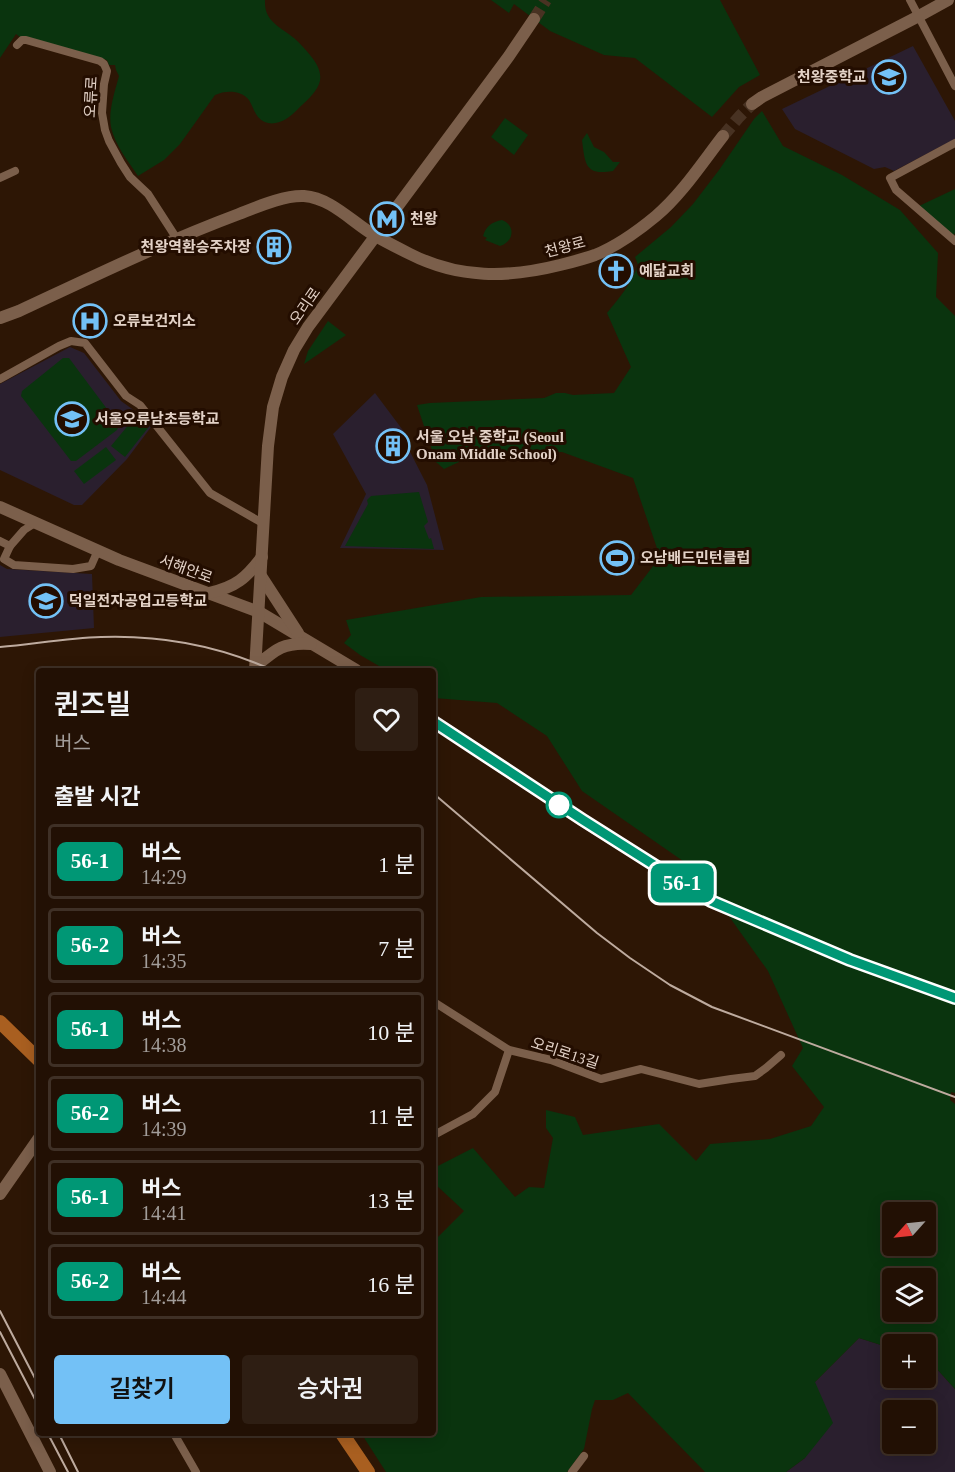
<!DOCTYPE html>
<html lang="ko">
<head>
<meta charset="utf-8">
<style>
  body { margin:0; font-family:"Times New Roman","Noto Sans KR",serif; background:#2e1e13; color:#f1f3f6; height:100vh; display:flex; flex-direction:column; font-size:22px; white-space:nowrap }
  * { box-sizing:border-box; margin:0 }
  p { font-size:20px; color:#a29d9a }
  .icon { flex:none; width:33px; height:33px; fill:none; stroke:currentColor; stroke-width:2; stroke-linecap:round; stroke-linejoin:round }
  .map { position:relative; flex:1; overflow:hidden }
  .details { position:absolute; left:36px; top:668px; width:400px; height:768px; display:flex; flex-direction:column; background:#221004; border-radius:6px; box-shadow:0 3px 15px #0003,0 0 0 2px #3f3026 }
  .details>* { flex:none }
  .badge { padding:0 12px; border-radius:9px; font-size:21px; line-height:39px }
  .needle { width:39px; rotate:243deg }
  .controls { position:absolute; left:882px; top:1202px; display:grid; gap:12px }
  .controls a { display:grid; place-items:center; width:54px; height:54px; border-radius:6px; background:#221004; box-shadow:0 3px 15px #0003,0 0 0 2px #3f3026; font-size:30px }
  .map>.badge { position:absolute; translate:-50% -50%; box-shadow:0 0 0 3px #fff }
  h2 { padding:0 18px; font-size:22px; line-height:54px }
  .round { display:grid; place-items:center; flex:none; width:63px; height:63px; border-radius:6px; background:#2e1e13 }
  .head { display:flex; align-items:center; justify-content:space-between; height:102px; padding:0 18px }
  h1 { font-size:28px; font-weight:600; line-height:45px }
  .cta { display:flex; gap:12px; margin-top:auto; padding:12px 18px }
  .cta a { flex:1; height:69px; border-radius:6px; background:#73c1f6; color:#111; font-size:24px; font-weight:600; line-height:69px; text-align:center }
  .cta a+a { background:#2e1e13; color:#f1f3f6 }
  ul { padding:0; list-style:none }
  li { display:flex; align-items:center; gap:18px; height:75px; margin:0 12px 9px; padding:0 6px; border:3px solid #3f3026; border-radius:6px }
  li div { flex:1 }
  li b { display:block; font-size:22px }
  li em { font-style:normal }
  li .badge { min-width:66px; font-weight:700; text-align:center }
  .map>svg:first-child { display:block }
</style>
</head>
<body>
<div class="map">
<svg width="955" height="1472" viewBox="0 0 955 1472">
  <rect width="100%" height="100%" fill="#2d1605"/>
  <!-- education -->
  <g fill="#2a1f2e" fill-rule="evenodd">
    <polygon points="913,46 955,121 955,139 894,171 885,167 874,169 795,129 782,109"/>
    <polygon points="70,347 84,353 121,401 135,411 151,427 127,459 82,505 74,505 0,470 0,384"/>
    <polygon points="375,393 405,433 406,444 427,485 444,550 340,548 366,494 333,434"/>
    <polygon points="0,565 7,569 92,574 94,628 0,637"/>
    <path d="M906,1334L914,1344H892V1377H926V1357L955,1389V1472H786L805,1458L815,1382L859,1338L881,1345L893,1336ZM892,1410H926V1443H892Z"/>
  </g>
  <!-- green -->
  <g fill="#0a340e" fill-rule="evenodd">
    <path d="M0,0H265C264,22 280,26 294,38C300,43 305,49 310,55C317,63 323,74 319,84C315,94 305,102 298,109C287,121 270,130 258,117C254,112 252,105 249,100C241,90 226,90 215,95L180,144L164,160L138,176C128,161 115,145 111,127C108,111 115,91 119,76L116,70L115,65H109L107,60L20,37L16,34L0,58Z"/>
    <polygon points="491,0 720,0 760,75 739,87 712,117 635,58 604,55 550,31 514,4 509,13"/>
    <path d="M762,111L783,146L842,175L900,210L938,253L936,297L955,316V1093L951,1092L950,1100L955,1104V1389L926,1357V1344H914L905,1334L893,1336L881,1345L859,1338L815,1382L833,1423L805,1458L786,1472H705L628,1393L613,1400H595L592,1409L584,1449L567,1472H386L361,1433L434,1432V1241L464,1211L434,1183V1168L473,1148L515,1197L529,1187L544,1188L553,1138L546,1128V1110L575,1117L583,1135L659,1124L696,1161L710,1144L770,1139L811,1126L824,1107L792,1066L803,1048L768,971L696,870L582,791L547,736L497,703L434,698V670H386L360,655L344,643L351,635L346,620L481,597L631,595L660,557L633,478L562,452L474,455L444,469L436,462L417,405L430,403L544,398L556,393H565L573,395L614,393L631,367L607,313C619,298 632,283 638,265L635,257L671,227L693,204L719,170L754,119ZM892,1212H926V1245H892ZM892,1278H926V1311H892Z"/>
    <polygon points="505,118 528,135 514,155 491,137"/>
    <path d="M587,133L594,147L604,152L613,162H620L613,171C585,176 585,164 582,140Z"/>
    <polygon points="955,189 955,233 953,236 919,206"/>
    <path d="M502,220C516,225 514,242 500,246L485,240L487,238L483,236C486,226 492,222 502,220Z"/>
    <polygon points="328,321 346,335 304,364 308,351"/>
    <polygon points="63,358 69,358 119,425 117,430 76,461 71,461 21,396 22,391"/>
    <polygon points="135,417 148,428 125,457 111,446"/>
    <polygon points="106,447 116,460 84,484 74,471"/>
    <polygon points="419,492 428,522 424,526 429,539 431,538 434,549 345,546 368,504 367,500 371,496"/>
  </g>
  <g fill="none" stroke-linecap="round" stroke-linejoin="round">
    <!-- secondary-tunnel -->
    <g stroke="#483222" stroke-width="12" stroke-dasharray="12 6" stroke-linecap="butt">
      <polyline points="534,19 546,0"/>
      <polyline points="723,136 739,117 752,104"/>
      <polyline points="850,960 937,991"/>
    </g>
    <!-- street -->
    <g stroke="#7b5f4b" stroke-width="8">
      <polyline points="910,0 955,86"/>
      <polyline points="17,45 22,40 26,40 100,61 104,64 107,71 104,84 102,113 105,130 109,141 121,163 130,177 148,194 177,239"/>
      <polyline points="955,143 890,178 896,190 955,241"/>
      <polyline points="0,178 15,171"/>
      <polyline points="0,379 59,346 71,341 85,343 126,396 140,405 210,493 264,524"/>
      <polyline points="0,541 10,546 24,530 35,523"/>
      <polyline points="10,546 4,559 14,565 73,569 91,566 98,550"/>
      <polyline points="434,1002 509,1050 551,1060 601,1079 641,1069 699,1084 731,1079 755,1076 766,1068 781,1055"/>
      <polyline points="434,1135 473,1114 495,1092 509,1050"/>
      <polyline points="173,1432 196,1472"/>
      <polyline points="572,1472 584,1456"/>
    </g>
    <!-- secondary -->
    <g stroke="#7b5f4b" stroke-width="12">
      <polyline points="752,104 762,97 919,16 948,0"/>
      <path d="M0,318L19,311C92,277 164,242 239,214C257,207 284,195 304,196C331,198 352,222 374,235C386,242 398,248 410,254C459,279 508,278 560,265C572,262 584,259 595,255C617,246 638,231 656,216C682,194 702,163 723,136"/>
      <polyline points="0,507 119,560 259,612 356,670"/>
      <polyline points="261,576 298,633"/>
      <path d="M209,593C236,587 246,578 262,557"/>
      <path d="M256,666C276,649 284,642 311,644"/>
      <polyline points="255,670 268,446 273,407 282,377 294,350 308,327 509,56 534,19"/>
      <polyline points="434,722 583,821 711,901 850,960"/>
      <polyline points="937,991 955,998"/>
      <polyline points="0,1194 39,1138"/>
      <polyline points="0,1374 50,1472"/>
    </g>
    <!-- primary -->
    <g stroke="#a95f20" stroke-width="14">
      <polyline points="0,1022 39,1060"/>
      <polyline points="341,1432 368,1472"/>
    </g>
    <!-- rail -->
    <g stroke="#beab9f" stroke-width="2">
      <path d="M0,647C34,644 68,638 101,637C160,635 219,646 272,670"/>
      <polyline points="434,794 597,933 630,958 670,985 712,1007 955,1097"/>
      <polyline points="0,1311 39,1386"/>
      <polyline points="0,1332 39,1407"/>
      <polyline points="47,1432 68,1472"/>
      <polyline points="58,1432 78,1472"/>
    </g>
  </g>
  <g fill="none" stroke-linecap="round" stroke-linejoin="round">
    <!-- line casing -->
    <g stroke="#fff" stroke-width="14">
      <polyline id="line" points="434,722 583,820 711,901 850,960 955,998"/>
    </g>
    <!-- line -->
    <use href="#line" stroke="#009775" stroke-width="9"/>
  </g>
  <!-- icons -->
  <defs>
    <g id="school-ring" transform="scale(1.725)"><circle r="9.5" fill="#230d00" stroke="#73c1f6" stroke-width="1.5"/><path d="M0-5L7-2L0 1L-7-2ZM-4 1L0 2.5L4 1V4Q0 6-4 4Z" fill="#73c1f6"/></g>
    <g id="metro-ring" transform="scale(1.725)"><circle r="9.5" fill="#230d00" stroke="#73c1f6" stroke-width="1.5"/><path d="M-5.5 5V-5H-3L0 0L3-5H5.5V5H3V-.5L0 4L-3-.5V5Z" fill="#73c1f6"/></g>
    <g id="building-ring" transform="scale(1.725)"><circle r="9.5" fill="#230d00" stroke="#73c1f6" stroke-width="1.5"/><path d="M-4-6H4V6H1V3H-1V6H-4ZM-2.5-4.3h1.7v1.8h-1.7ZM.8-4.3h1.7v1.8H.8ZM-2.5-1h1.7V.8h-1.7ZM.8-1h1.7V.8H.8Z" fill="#73c1f6"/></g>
    <g id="church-ring" transform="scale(1.725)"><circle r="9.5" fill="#230d00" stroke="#73c1f6" stroke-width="1.5"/><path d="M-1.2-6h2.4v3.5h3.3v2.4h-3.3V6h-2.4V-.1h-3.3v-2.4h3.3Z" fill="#73c1f6"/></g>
    <g id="hospital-ring" transform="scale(1.725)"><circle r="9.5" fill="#230d00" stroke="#73c1f6" stroke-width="1.5"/><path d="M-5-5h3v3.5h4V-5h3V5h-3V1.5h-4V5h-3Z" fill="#73c1f6"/></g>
    <g id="stadium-ring" transform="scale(1.725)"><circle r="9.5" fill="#230d00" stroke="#73c1f6" stroke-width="1.5"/><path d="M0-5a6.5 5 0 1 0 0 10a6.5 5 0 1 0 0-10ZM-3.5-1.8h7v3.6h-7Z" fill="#73c1f6"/></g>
  </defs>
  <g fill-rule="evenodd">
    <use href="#school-ring" x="889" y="77"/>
    <use href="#metro-ring" x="387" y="219"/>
    <use href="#building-ring" x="274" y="247"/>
    <use href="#church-ring" x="616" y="271"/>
    <use href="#hospital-ring" x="90" y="321"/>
    <use href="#school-ring" x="72" y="419"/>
    <use href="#building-ring" x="393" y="446"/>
    <use href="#stadium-ring" x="617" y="558"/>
    <use href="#school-ring" x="46" y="601"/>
  </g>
  <!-- markers -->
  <circle fill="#fff" stroke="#009775" stroke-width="3" cx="559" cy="805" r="12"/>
  <g text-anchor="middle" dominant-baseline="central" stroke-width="6" stroke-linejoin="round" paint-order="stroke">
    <!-- poi labels -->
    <g font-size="15" font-weight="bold" fill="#e3d2c7" stroke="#230d00" text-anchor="start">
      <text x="866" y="77" text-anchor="end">천왕중학교</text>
      <text x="410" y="219">천왕</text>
      <text x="251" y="247" text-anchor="end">천왕역환승주차장</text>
      <text x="639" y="271">예닮교회</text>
      <text x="113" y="321">오류보건지소</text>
      <text x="95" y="419">서울오류남초등학교</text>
      <text x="416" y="437">서울 오남 중학교 (Seoul<tspan x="416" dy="17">Onam Middle School)</tspan></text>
      <text x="640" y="558">오남배드민턴클럽</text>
      <text x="69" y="601">덕일전자공업고등학교</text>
    </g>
    <!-- street labels -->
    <g font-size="15" fill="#e3d2c7" stroke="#230d00">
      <text transform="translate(91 97) rotate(-87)">오류로</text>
      <text transform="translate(565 247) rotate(-15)">천왕로</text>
      <text transform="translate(305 306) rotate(-55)">오리로</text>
      <text transform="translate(186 569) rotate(20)">서해안로</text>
      <text transform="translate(565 1053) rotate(18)">오리로13길</text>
    </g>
  </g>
</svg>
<div class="controls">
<a><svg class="needle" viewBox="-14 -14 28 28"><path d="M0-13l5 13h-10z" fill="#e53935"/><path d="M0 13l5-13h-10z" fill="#a29d9a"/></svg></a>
<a><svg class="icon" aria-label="layers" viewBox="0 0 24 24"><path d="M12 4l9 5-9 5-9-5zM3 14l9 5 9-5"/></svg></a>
<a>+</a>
<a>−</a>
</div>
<b class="badge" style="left:682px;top:883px;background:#009775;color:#fff">56-1</b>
<section class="details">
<div class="head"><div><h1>퀸즈빌</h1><p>버스</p></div><a class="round"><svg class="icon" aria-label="heart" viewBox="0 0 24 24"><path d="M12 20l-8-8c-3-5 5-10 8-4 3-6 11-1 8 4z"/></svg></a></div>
<h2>출발 시간</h2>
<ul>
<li><span class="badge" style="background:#009775;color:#fff">56-1</span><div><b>버스</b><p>14:29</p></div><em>1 분</em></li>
<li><span class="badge" style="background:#009775;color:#fff">56-2</span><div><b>버스</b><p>14:35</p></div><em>7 분</em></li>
<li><span class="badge" style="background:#009775;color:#fff">56-1</span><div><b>버스</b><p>14:38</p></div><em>10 분</em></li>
<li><span class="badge" style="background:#009775;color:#fff">56-2</span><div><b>버스</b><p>14:39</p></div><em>11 분</em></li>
<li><span class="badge" style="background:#009775;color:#fff">56-1</span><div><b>버스</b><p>14:41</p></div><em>13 분</em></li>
<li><span class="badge" style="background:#009775;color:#fff">56-2</span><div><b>버스</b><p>14:44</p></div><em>16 분</em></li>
</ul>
<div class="cta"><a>길찾기</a><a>승차권</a></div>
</section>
</div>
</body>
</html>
